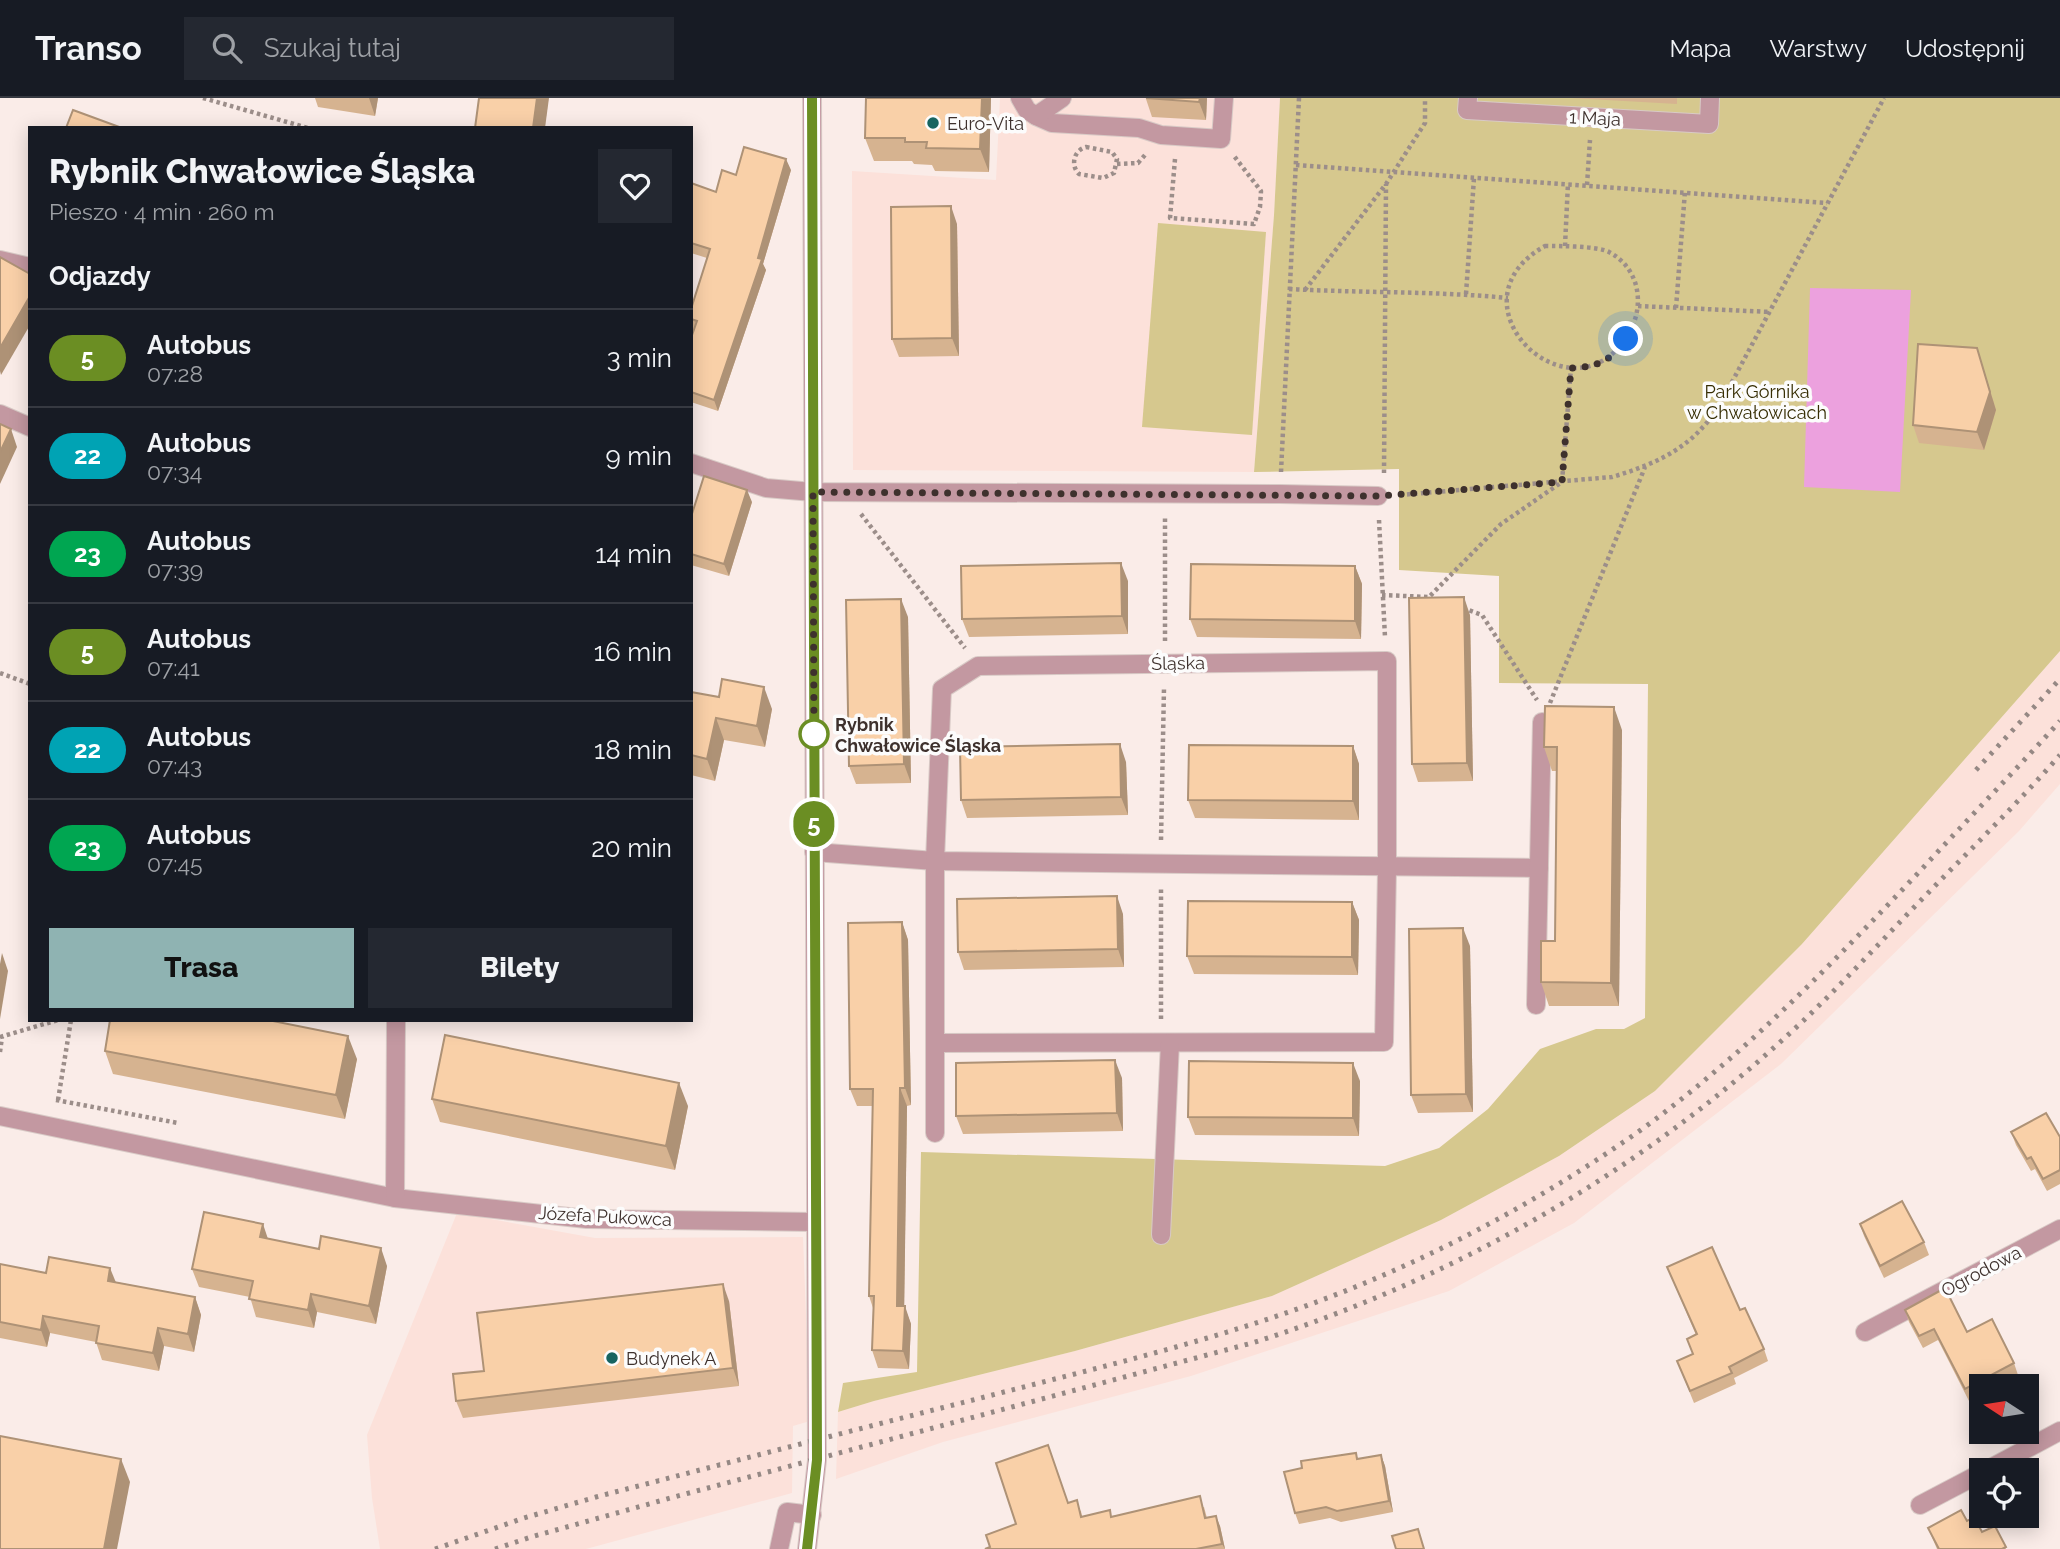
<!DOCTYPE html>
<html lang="pl">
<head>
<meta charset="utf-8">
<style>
  body { margin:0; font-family:Raleway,sans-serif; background:#242831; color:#f1f3f6; height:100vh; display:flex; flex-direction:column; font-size:26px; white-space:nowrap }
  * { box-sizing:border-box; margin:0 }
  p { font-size:23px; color:#9ea1a6 }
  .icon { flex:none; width:38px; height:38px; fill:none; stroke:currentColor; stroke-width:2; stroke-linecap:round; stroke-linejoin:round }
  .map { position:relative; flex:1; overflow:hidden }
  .details { position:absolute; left:28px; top:28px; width:665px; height:896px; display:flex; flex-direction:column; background:#171b24; border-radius:0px; box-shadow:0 4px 18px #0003 }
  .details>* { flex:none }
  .badge { padding:0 14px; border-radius:23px; font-size:24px; line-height:46px }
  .needle { width:46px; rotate:282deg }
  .fabs { position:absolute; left:1969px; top:1276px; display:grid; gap:14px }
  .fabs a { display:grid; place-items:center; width:70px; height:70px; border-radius:0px; background:#171b24; box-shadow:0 4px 18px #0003; font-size:35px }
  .you { position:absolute; width:35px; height:35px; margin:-18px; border:5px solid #fff; border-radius:50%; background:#1a73e8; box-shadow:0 0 0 10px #1a73e833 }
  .map>.badge { position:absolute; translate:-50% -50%; box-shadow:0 0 0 4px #fff }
  h2 { padding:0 21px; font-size:26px; line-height:63px }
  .round { display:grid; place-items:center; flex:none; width:74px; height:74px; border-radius:0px; background:#242831 }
  .overview { display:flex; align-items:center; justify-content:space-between; height:119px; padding:0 21px }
  h1 { font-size:33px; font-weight:800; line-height:52px }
  .cta { display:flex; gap:14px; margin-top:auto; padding:14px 21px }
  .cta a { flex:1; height:80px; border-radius:0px; background:#8fb3b2; color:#111; font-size:28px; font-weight:800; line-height:80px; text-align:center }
  .cta a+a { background:#242831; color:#f1f3f6 }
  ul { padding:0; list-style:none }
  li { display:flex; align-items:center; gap:21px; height:98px; padding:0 21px; border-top:2px solid #363941 }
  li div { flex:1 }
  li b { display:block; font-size:26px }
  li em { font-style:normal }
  li .badge { min-width:77px; font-weight:700; text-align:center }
  header { display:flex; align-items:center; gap:42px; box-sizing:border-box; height:98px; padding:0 35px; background:#171b24; border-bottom:2px solid #363941 }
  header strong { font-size:33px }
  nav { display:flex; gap:38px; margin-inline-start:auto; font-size:24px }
  .search { width:490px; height:63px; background:#242831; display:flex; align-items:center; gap:18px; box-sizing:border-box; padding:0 24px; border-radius:0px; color:#9ea1a6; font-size:26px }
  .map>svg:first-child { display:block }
</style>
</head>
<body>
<header>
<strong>Transo</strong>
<div class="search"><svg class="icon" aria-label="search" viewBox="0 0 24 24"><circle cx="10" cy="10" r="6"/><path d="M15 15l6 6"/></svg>Szukaj tutaj</div>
<nav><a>Mapa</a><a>Warstwy</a><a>Udostępnij</a></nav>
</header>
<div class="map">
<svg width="2060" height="1451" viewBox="0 0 2060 1451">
  <rect width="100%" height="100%" fill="#faece8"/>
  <!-- built -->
  <g fill="#fce1da">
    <polygon points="1000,0 1280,0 1274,117 1254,374 853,372 852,73 996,82"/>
    <polygon points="2060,553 2060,686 2019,733 1781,966 1574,1125 1449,1193 1191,1278 943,1344 836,1381 838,1314 874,1303 1075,1253 1272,1198 1441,1122 1559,1058 1655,993 1802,846"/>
    <polygon points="457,1115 595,1140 803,1139 810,1323 793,1328 792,1395 586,1451 380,1451 372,1400 367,1337"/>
  </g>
  <!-- green -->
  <g fill="#d6c88e">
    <polygon points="1280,0 2060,0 2060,553 1802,846 1655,993 1559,1058 1441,1122 1272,1198 1075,1253 874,1303 838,1314 843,1285 917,1274 921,1054 1385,1068 1439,1050 1488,1011 1540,951 1596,931 1624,931 1645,920 1648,586 1499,585 1499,478 1399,472 1399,371 1254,374 1274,117"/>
    <polygon points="1158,125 1266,134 1252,337 1142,329"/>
  </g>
  <!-- water -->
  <polygon fill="#eca1de" points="1810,190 1911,192 1900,394 1804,389"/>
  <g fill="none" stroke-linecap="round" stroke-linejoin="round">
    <!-- minor casing -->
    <g stroke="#d8cac6" stroke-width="20">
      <g id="minor">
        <polyline points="1020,0 1027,12 1036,18 1052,25 1139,30 1161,37 1221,41 1224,0"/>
        <polyline points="1468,0 1467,12 1709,26 1710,0"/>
        <polyline points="1036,18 1062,0"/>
        <polyline points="0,162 30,169"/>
        <polyline points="0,316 30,329"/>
        <polyline points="691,365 766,390 813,394 1280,396 1378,398"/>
        <polyline points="814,754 935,763 1539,770"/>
        <polyline points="1536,907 1542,624"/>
        <polyline points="935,945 1384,944 1387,770 1387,563 978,568 942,591 935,763 935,1035"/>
        <polyline points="0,1018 395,1100 587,1121 815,1124"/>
        <polyline points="395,1100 396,922"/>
        <polyline points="1161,1137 1170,945"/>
        <polyline points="1865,1234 2060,1131"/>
        <polyline points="1987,1372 2060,1333"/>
        <polyline points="1920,1407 1981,1375"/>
        <polyline points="779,1451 787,1414 812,1417"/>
        <polyline points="807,1451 817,1362 812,0"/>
      </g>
    </g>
    <!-- path -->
    <g stroke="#9c8e8a" stroke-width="4.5" stroke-dasharray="3.5 3.5" stroke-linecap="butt">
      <polyline points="203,0 308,30"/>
      <path d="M1086,49L1112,54L1117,61L1114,75L1103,80L1079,76C1070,67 1074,52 1086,49Z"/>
      <polyline points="1175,61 1170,120 1254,126 1260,109 1261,93 1234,58"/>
      <polyline points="1117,66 1138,65 1145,57"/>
      <polyline points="1296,67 1827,105"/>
      <polyline points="1587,87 1590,42"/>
      <path d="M1545,148C1560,148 1598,148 1609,154C1641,171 1645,209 1628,237C1571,329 1443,205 1545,148Z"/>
      <polyline points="1565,148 1568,85"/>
      <path d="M1289,191C1362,195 1435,193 1508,200"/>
      <polyline points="1305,192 1386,86 1425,25 1425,0"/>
      <polyline points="1466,196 1474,80"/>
      <polyline points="1638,208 1771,214"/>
      <polyline points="1676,210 1685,93"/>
      <polyline points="1281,374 1299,0"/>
      <polyline points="1384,375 1386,86"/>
      <path d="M1400,397L1612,379C1646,369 1679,356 1703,329C1712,320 1718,308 1725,297L1884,0"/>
      <polyline points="861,416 965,550"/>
      <polyline points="1379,422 1385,539"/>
      <polyline points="1382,497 1429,499 1501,426 1562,384 1571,270"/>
      <polyline points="1463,510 1482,517 1537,602"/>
      <polyline points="1165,543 1165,419"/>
      <polyline points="0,575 30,586"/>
      <polyline points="1550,605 1645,369"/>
      <polyline points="1161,742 1164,590"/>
      <polyline points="1161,921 1161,789"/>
      <polyline points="0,939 58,922"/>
      <polyline points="0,954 2,939"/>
      <polyline points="56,1002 178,1025"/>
      <polyline points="58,1002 71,922"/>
    </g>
    <!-- minor -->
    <use href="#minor" stroke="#c398a1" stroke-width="18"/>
    <!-- rail -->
    <g stroke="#958884" stroke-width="5" stroke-dasharray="3.5 7" stroke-linecap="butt">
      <polyline points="1976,672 2060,581"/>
      <path d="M435,1451L524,1420L596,1399C723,1366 850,1333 977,1301C1092,1271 1210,1244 1322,1202C1436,1159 1545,1100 1645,1029C1747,954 1833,865 1920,773C1966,723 2014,674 2060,623"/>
      <path d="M495,1451L531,1439L674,1399L1252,1245C1458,1180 1646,1071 1803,923C1845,883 1884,840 1925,798C1970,752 2017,706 2060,657"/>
    </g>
  </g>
  <!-- wall -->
  <g fill="#d6b390">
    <polygon points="315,0 378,0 375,18 318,9"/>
    <polygon points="991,0 989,74 935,73 932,67 914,66 912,63 874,63 865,40"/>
    <polygon points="1207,0 1206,22 1152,19 1146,1"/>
    <polygon points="1571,0 1677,0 1677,6"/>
    <polygon points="791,72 763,166 766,172 718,313 691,304 691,241 694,232 692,232 691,229 691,211 707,160 691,155 691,85 716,94 736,77"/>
    <polygon points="957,126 959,258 899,259 892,241"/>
    <polygon points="1977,250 1996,312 1984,352 1919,345 1913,327"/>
    <polygon points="752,404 729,478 691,467 691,419"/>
    <polygon points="1355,468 1362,486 1361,541 1197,539 1190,521"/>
    <polygon points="1128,483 1128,536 969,539 962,521"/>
    <polygon points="1470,517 1473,683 1418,684 1412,666"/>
    <polygon points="908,519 911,685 856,686 849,668"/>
    <polygon points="691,594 772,611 765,649 724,642 715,683 691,677"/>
    <polygon points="1622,632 1619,908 1549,908 1541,884 1555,843 1556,673 1552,673 1544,649"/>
    <polygon points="1353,648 1359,666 1359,722 1195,720 1188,702"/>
    <polygon points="1126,664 1128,717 967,720 961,702"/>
    <polygon points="1352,804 1359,822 1358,877 1194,876 1187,858"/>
    <polygon points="1123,816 1124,869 964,872 958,854"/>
    <polygon points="902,824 908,842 911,1007 907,1008 904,1208 911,1226 909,1271 878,1270 872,1252 873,1210 869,1198 873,1008 857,1008 850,991"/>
    <polygon points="1470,848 1473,1014 1418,1015 1411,997"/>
    <polygon points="105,953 357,961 345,1021 113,976"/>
    <polygon points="1122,980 1123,1033 963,1036 956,1018"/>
    <polygon points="1360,983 1359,1038 1195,1037 1188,1019"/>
    <polygon points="432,1001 688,1008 675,1072 440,1024"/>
    <polygon points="2011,1034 2060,1039 2060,1086 2047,1093 2035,1071 2031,1073 2016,1047"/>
    <polygon points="1860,1126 1924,1144 1929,1157 1884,1180 1864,1138"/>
    <polygon points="268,1141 387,1168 376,1226 317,1214 314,1230 256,1219 250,1199 199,1189 192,1171"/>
    <polygon points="0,1166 46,1175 116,1184 195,1199 201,1217 194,1254 164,1248 159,1273 102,1262 96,1244 50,1235 47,1249 0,1240"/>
    <polygon points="1667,1169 1740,1212 1764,1251 1768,1263 1734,1280 1736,1286 1694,1305 1677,1263 1693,1256 1696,1237"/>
    <polygon points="729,1203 739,1288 463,1320 456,1303 484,1273"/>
    <polygon points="1905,1212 1967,1234 2014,1265 2018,1277 1997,1288 1981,1288 1981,1296 1969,1303 1938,1242 1923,1250 1909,1224"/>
    <polygon points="1381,1357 1385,1368 1393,1414 1341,1424 1330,1420 1299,1426 1295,1415 1358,1361"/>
    <polygon points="1068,1405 1081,1413 1082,1419 1112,1418 1204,1409 1207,1420 1220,1428 1225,1451 985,1451 990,1449 1016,1426"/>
    <polygon points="1967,1423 1982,1434 1995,1428 2006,1451 1937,1451 1928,1430"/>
  </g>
  <!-- shaded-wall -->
  <g fill="#ae9276">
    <polygon points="369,0 378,0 375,18"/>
    <polygon points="537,0 549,0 545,30 533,30"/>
    <polygon points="982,0 991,0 989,74 980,51"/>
    <polygon points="1200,0 1207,0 1206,22 1199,4"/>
    <polygon points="786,61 791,72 763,166 766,172 718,313 714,302 758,160"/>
    <polygon points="951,108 957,126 959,258 952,240"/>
    <polygon points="30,198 30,227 1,277 0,273 0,250"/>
    <polygon points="1977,250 1996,312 1984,352 1977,334"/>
    <polygon points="11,331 17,349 0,386 0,354"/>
    <polygon points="747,392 752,404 729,478 724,466"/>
    <polygon points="1121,465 1128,483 1128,536 1122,518"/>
    <polygon points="1355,468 1362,486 1361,541 1355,523"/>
    <polygon points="1464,499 1470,517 1473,683 1467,665"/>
    <polygon points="901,501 908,519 911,685 904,666"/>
    <polygon points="764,589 772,611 765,649 757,628"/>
    <polygon points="1614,609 1622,632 1619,908 1611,885"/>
    <polygon points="716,620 724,642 715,683 707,661"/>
    <polygon points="1120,646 1126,664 1128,717 1121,699"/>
    <polygon points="1353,648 1359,666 1359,722 1353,703"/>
    <polygon points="1117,798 1123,816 1124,869 1118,851"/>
    <polygon points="1352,804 1359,822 1358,877 1352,859"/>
    <polygon points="902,824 908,842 911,1007 905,990"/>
    <polygon points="1463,830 1470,848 1473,1014 1466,996"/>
    <polygon points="2,855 8,873 0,921 0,866"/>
    <polygon points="348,938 357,961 345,1021 336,997"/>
    <polygon points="1115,962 1122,980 1123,1033 1117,1015"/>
    <polygon points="1353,965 1360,983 1359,1038 1353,1020"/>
    <polygon points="679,985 688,1008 675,1072 666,1048"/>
    <polygon points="900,990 907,1008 904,1225 897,1208"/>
    <polygon points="263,1126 269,1144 260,1139"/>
    <polygon points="381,1150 387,1168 376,1226 369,1208"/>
    <polygon points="110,1170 117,1187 108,1183"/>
    <polygon points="723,1186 729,1203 739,1288 733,1270"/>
    <polygon points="311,1196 317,1214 314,1230 308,1212"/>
    <polygon points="195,1199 201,1217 194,1254 188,1236"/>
    <polygon points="905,1208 911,1226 909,1271 903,1253"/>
    <polygon points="43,1218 50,1235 47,1249 41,1232"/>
    <polygon points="158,1230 164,1248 159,1273 153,1255"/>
    <polygon points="1381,1357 1385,1368 1393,1414 1389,1403"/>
    <polygon points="121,1361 130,1384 117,1451 104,1451"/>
    <polygon points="1216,1418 1220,1428 1225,1451 1222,1446"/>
  </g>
  <!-- building -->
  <g fill="#f9d0a8" stroke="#ae9276" stroke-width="2">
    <polygon points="479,0 537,0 533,30 475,30"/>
    <polygon points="866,0 982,0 980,51 926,50 927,44 905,44 905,40 865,40"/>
    <polygon points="1146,0 1200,0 1199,4"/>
    <polygon points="73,12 122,30 66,30"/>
    <polygon points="744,49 786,61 758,160 762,161 714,302 691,294 691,240 697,223 691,221 691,211 710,151 691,145 691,85 716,94 722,72 736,77"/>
    <polygon points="951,108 952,240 892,241 891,109"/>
    <polygon points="0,159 30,176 30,198 0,250"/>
    <polygon points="1918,246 1977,250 1990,294 1977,334 1913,327"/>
    <polygon points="0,326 11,331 0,354"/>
    <polygon points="704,378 747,392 724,466 691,456 691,419"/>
    <polygon points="1121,465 1122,518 962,521 961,468"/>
    <polygon points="1191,466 1355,468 1355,523 1190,521"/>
    <polygon points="1464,499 1467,665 1412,666 1409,500"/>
    <polygon points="901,501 904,666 849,668 846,502"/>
    <polygon points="722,581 764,589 757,628 716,620 707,661 691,657 691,594 719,599"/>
    <polygon points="1545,608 1614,609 1611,885 1541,884 1541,843 1555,843 1557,649 1544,649"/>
    <polygon points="1120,646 1121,699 961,702 960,649"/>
    <polygon points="1189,647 1353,648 1353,703 1188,702"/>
    <polygon points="1117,798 1118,851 958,854 957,801"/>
    <polygon points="1188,803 1352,804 1352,859 1187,858"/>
    <polygon points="902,824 905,990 900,990 897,1208 905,1208 903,1253 872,1252 874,1198 869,1198 873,991 850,991 848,825"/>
    <polygon points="1463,830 1466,996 1411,997 1409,831"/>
    <polygon points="110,922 268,922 348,938 336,997 105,953"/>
    <polygon points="445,937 679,985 666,1048 432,1001"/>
    <polygon points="1115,962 1117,1015 956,1018 956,965"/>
    <polygon points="1189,963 1353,965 1353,1020 1188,1019"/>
    <polygon points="2046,1015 2060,1039 2060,1072 2043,1081 2031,1059 2027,1061 2011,1034"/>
    <polygon points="1902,1103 1924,1144 1880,1168 1860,1126"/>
    <polygon points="204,1114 263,1126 260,1139 319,1151 321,1138 381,1150 369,1208 311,1196 308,1212 249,1201 253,1183 192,1171"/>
    <polygon points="1712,1149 1740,1212 1745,1210 1764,1251 1729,1269 1732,1275 1690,1293 1677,1263 1693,1256 1687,1241 1697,1236 1667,1169"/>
    <polygon points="49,1159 110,1170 108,1183 195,1199 188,1236 158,1230 153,1255 96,1245 99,1228 43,1218 41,1232 0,1224 0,1166 46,1175"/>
    <polygon points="723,1186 733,1270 456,1303 453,1276 484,1273 477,1215"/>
    <polygon points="1945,1190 1967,1234 1992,1221 2014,1265 1965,1291 1934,1231 1919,1238 1905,1212"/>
    <polygon points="0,1338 121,1361 104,1451 0,1451"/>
    <polygon points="1048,1347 1068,1405 1077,1402 1081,1419 1110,1412 1111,1419 1200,1398 1205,1420 1216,1418 1222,1446 1196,1451 985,1451 990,1449 986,1437 1016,1426 996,1365"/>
    <polygon points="1356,1355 1357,1361 1381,1357 1389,1403 1337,1413 1326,1409 1295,1415 1284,1374 1302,1370 1301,1363"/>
    <polygon points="1961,1412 1967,1423 1974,1419 1982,1434 1995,1428 2006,1449 2002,1451 1939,1451 1928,1430"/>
    <polygon points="1418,1431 1424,1451 1396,1451 1392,1438"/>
  </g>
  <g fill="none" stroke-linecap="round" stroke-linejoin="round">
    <!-- line casing -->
    <g stroke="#fff" stroke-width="16">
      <polyline id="line" points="807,1451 817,1362 812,0"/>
    </g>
    <!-- line -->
    <use href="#line" stroke="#6b8e23" stroke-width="10"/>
    <!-- walk -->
    <path stroke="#3e312d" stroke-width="7" stroke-dasharray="0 12.6" d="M814,636V643L813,394L1378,398L1562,384L1571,270C1596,269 1612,263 1626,241"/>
  </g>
  <!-- markers -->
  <g fill="#176460" stroke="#fcfcfc" stroke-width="2.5">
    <circle cx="933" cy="25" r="7"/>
    <circle cx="612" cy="1260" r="7"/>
  </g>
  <circle fill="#fff" stroke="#6b8e23" stroke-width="3.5" cx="814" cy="636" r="14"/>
  <g text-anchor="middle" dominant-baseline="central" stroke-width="7" stroke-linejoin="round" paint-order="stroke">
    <!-- street labels -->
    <g font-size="18" fill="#3e312d" stroke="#fcfcfc">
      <text transform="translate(1595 20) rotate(3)">1 Maja</text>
      <text transform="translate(1178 565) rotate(-1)">Śląska</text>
      <text transform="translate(605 1118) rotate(3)">Józefa Pukowca</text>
      <text transform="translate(1981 1173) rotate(-28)">Ogrodowa</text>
    </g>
    <!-- poi labels -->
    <g font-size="18" fill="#3e312d" stroke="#fcfcfc" text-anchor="start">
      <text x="947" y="25">Euro-Vita</text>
      <text x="626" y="1260">Budynek A</text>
    </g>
    <!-- park labels -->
    <g font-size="18" fill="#362d03" stroke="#fcfcfc">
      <text x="1757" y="293">Park Górnika<tspan x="1757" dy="21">w Chwałowicach</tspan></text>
    </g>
    <!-- stop labels -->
    <g font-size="18" font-weight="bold" fill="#3e312d" stroke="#fcfcfc" text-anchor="start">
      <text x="835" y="626">Rybnik<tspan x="835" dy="21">Chwałowice Śląska</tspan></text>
    </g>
  </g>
</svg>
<div class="fabs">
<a><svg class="needle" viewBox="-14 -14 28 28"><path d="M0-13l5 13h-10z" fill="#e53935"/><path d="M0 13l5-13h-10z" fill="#9ea1a6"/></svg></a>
<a><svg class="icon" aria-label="locate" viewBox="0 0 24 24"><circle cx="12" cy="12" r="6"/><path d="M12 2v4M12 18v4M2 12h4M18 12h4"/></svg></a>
</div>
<div class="you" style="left:1626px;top:241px"></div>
<b class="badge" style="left:814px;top:726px;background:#6b8e23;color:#fff">5</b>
<section class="details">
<div class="overview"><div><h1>Rybnik Chwałowice Śląska</h1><p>Pieszo · 4 min · 260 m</p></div><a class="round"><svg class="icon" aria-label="heart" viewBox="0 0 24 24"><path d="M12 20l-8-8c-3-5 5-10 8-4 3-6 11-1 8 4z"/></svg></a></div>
<h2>Odjazdy</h2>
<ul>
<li><span class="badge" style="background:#6b8e23;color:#fff">5</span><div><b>Autobus</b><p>07:28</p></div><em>3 min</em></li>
<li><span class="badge" style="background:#00a3b4;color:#fff">22</span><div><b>Autobus</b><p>07:34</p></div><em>9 min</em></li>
<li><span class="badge" style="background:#00a651;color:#fff">23</span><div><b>Autobus</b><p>07:39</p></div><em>14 min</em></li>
<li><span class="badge" style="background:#6b8e23;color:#fff">5</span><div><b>Autobus</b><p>07:41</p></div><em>16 min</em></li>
<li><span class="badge" style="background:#00a3b4;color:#fff">22</span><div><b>Autobus</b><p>07:43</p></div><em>18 min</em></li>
<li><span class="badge" style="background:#00a651;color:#fff">23</span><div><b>Autobus</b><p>07:45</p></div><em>20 min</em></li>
</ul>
<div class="cta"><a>Trasa</a><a>Bilety</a></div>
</section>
</div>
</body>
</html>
